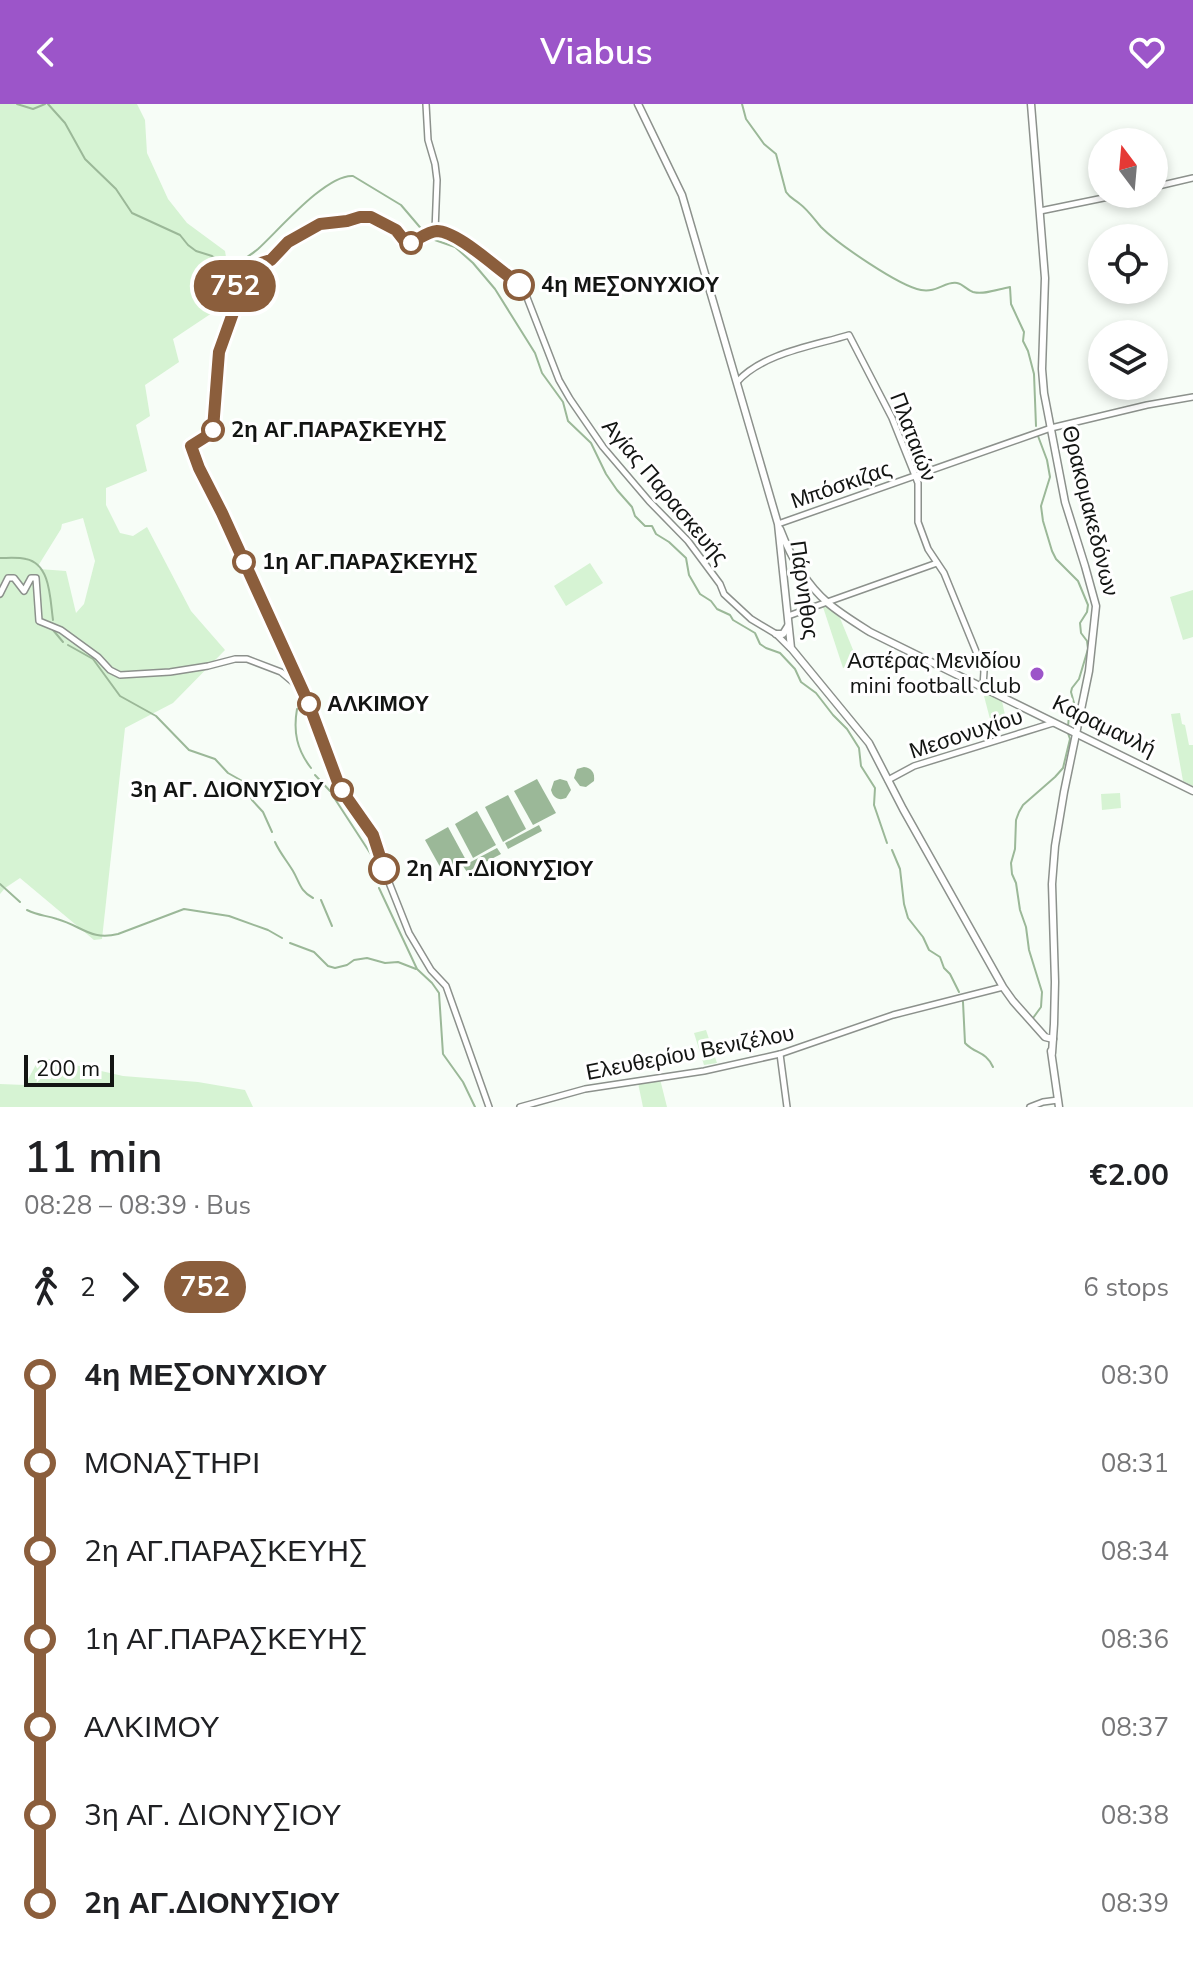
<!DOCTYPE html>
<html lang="en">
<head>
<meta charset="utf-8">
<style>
  body { margin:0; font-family:"Nunito Sans",sans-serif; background:#f2f2f2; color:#202124; height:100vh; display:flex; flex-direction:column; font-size:30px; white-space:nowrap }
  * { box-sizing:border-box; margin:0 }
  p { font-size:26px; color:#757577 }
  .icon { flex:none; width:44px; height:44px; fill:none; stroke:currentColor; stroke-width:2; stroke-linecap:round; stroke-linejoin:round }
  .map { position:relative; height:1003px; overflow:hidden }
  .drawer { display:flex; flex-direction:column; background:#fff; flex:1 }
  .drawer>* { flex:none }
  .badge { padding:0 16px; border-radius:26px; font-size:28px; line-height:52px }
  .needle { width:52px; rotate:344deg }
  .fabs { position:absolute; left:1088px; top:24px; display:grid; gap:16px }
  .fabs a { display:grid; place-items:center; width:80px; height:80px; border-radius:50%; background:#fff; box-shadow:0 4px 12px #0003; font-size:40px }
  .scale { position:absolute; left:24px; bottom:20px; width:90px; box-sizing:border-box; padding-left:8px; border:4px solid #131513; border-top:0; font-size:22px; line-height:28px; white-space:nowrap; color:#131513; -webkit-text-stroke:6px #fff; paint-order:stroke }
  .map>.badge { position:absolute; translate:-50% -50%; box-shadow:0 0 0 4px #fff }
  .legs { display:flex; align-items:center; gap:12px; height:88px; padding:0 24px; font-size:26px }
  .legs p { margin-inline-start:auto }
  .overview { display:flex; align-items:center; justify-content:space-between; height:136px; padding:0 24px }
  h1 { font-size:44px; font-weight:600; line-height:60px }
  ul { padding:0 24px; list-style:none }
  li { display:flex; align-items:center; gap:28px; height:88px; font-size:30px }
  li i { display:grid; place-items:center; width:12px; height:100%; margin:0 10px; background:currentColor }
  li i::after { content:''; width:20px; height:20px; margin:-10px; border:6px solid; border-radius:50%; background:#fff }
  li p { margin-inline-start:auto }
  li:first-child i { background:linear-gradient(#0000 50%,currentColor 0) }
  li:last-child i { background:linear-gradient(currentColor 50%,#0000 0) }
  header { display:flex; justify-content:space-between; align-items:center; height:104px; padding:0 24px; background:#9c55c9; color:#fff; font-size:36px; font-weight:600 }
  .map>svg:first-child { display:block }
</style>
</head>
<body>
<header><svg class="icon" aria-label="back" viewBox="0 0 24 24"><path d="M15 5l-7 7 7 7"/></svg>Viabus<svg class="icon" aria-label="heart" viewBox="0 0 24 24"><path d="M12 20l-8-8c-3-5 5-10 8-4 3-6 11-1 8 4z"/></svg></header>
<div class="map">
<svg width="1193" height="1003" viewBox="0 0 1193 1003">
  <rect width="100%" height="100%" fill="#f7fdf7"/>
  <!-- green -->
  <g fill="#d6f3d3" fill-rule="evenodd">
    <path d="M0,0H137L145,16L147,49L168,95L187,119L225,147L233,195L173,235L179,258L145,281L150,312L136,321L147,367L106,384V401L120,429L133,432L147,423L191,507L225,546L173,599L125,624L102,835L94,836L20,774L5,784L0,790ZM83,414L95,457L84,500L76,509L66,467L39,465L38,462L61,425L62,420Z"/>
    <polygon points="590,459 603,479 566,502 554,482"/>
    <polygon points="1193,486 1193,533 1183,536 1170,493"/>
    <polygon points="827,502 840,514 858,558 843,564 823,503"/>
    <polygon points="986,589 1002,597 1005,611 1003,613 992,616 990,615 984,592"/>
    <polygon points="1180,609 1182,620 1185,621 1189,641 1193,641 1193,682 1183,677 1171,610"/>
    <polygon points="1120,689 1121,704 1102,706 1101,690"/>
    <polygon points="706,926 717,959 704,961 694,929"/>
    <polygon points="40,953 123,972 198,978 245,986 253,1003 0,1003 0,980 25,981"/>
    <polygon points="660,975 667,1003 643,1003 638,979"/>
  </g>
  <!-- water -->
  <g fill="#9bb898">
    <path d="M584,663C592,664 595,669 594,677L586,683L580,682L574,674L577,665Z"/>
    <polygon points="537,675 556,709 533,721 514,687"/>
    <path d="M560,675L567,677L571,686L566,694C559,697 553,694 551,686L554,677Z"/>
    <polygon points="508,691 526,725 503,738 485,703"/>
    <polygon points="477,707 496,741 473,754 455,720"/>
    <polygon points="539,721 542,727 508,745 505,739"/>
    <polygon points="448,723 467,758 444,770 425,736"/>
    <polygon points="497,744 501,750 467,768 463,762"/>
  </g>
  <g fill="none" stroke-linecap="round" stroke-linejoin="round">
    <!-- stream -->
    <g stroke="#9bb898" stroke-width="2">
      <polyline points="17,0 33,5 45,0"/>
      <polyline points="48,0 65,19 85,55 116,85 132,109 180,131 188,141 196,147 212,152 228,163"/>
      <path d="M742,0L746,15L764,40L776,50L786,88C790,94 794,95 800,100C808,106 814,115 821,123C838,140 899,182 921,186C937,189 945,177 957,179C963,180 967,186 973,188C985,191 998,185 1010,183L1011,200L1024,228L1023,237L1028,247L1034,270L1036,322"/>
      <polyline points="429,134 455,143 473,159 495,185 535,249 542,269 563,298 568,317 591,339 606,370 617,386 632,403 635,412 645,422 652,422 656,430 669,438 686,454 689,471 700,490 711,497 717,505 730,511 733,516 755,529 760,540 766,544 780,549 795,565 801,578 816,589 833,611 847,625 859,644 861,662 875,684 874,701 887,739"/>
      <path d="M236,160C244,155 251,151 258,145C278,127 326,70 353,72L401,101L424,128"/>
      <polyline points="1038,332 1047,356 1050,373 1041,402 1043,417 1052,447 1056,455 1078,477 1088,501 1087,508 1080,519 1081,529 1087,537 1088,545 1079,575 1072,584 1071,588 1074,599 1069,611 1068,623"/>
      <path d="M0,454C8,454 18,453 26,455C51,460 50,496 53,516"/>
      <polyline points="53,526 63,538"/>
      <polyline points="68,541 93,555 120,592 156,612 189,646 215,655 228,669 244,678 252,696 263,708 272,728"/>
      <path d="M297,605C293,628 297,646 311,664"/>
      <polyline points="315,671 330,687"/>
      <polyline points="333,692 374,755 377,778"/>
      <path d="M275,738C280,749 287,757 293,767C300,779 300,787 313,794"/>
      <polyline points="892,746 900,765 904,800 908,814 923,833 929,846 940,853 944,864 950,870 959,888"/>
      <polyline points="0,780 20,798"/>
      <polyline points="379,784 417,865 432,879 439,889 443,950 463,978 475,1003"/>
      <polyline points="321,796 332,822"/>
      <path d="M27,806C39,812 45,811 57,815C82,822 91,837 118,830L184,805L229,812L268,826L282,834"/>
      <polyline points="290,839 314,848 328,862 335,864 347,861 354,856 367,854 385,859 398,858 416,865"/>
      <path d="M961,894L963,898L965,939C975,950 986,947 993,963"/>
      <polyline points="1033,914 1041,903 1042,888 1029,846 1026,823 1020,806 1016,779 1012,770 1011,759 1015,745 1016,716 1019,708 1023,701 1055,673 1063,664 1070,635 1068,629"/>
    </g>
    <!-- tertiary casing -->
    <g stroke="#8c918c" stroke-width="8">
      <g id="tertiary">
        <polyline points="426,0 428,36 435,60 437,76 435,127"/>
        <polyline points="1154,83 1193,74"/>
        <polyline points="1040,107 1123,90"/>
        <path d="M737,278C763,249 813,242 849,231L892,314L918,379V418L928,445L944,469L984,567L983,583"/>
        <polyline points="778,420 1051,324 1147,301 1193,293"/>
        <polyline points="0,490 8,474 14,474 24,487 31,474 36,474 39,517 61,526 98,553 110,566 120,571 170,568 208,562 235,555 247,555 281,568 300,584"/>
        <polyline points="788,512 937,459"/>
        <polyline points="888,676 914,662 1053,619"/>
        <polyline points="780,950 787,1003"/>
        <polyline points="489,1003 446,882 431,866 409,829 388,776 373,731 340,684 308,598 191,345 192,340 208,331 213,325 219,248 233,209 235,196 234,167 271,156 288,138 320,120 347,117 360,113 371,113 396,126 407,140 435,127 444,128 479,149 517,178 526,191 559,276 570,295 603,343 649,397 688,437 720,480 724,490 751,515 776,530 790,544"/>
        <polyline points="520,1003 585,985 704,967 780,950 893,911 1003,883"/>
        <polyline points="1030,1003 1043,998 1058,996"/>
      </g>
    </g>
    <!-- secondary casing -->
    <g stroke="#8c918c" stroke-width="9">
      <g id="secondary">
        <polyline points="638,0 682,91 778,420 791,544 869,639 903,705 1003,883 1013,897 1045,933 1053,935"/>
        <polyline points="1031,0 1045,174 1042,265 1044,289 1065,398 1085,462 1096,502 1089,567 1064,688 1055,742 1052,780 1055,878 1054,920 1052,949"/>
        <path d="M780,425C790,451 806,480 828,499C841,510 856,519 870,528L1193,687"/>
        <polyline points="776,530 783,530 788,522"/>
        <polyline points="1051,947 1059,1003"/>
      </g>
    </g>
    <!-- tertiary -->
    <use href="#tertiary" stroke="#fff" stroke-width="5"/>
    <!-- secondary -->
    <use href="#secondary" stroke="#fff" stroke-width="6"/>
  </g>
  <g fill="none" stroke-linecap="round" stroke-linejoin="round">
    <!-- line-1 casing -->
    <g stroke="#fff" stroke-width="18">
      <path id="line-1" d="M384,765L373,731L340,684L308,598L222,409L199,364L191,342L210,330L213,325L219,248L233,209L235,196L234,167L271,156L288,138L320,120L347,117L360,113H371L396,126L407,140C417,137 426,128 437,127C457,127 496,164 514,176L519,181"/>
    </g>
    <!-- line-1 -->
    <use href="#line-1" stroke="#8b5e3c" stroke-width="12"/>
  </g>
  <!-- markers -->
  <g fill="#fff" stroke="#8b5e3c" stroke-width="4">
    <circle cx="411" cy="139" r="10"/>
    <circle cx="519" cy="181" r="14"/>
    <circle cx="213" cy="326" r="10"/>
    <circle cx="244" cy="458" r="10"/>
    <circle cx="309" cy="600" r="10"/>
    <circle cx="342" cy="686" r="10"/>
    <circle cx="384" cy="765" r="14"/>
  </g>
  <circle fill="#9c55c9" stroke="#fff" stroke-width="3" cx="1037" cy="570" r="8"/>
  <g text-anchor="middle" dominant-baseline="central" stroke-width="6" stroke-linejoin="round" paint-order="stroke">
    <!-- stop labels -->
    <g font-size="22" font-weight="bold" fill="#131513" stroke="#fff" text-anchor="start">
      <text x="541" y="181">4η ΜΕΣΟΝΥΧΙΟΥ</text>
      <text x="231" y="326">2η ΑΓ.ΠΑΡΑΣΚΕΥΗΣ</text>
      <text x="262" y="458">1η ΑΓ.ΠΑΡΑΣΚΕΥΗΣ</text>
      <text x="327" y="600">ΑΛΚΙΜΟΥ</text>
      <text x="324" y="686" text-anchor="end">3η ΑΓ. ΔΙΟΝΥΣΙΟΥ</text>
      <text x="406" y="765">2η ΑΓ.ΔΙΟΝΥΣΙΟΥ</text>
    </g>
    <!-- street labels -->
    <g font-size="22" fill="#131513" stroke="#fff">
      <text transform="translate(913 333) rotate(69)">Πλαταιών</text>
      <text transform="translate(841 381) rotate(-19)">Μπόσκιζας</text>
      <text transform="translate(665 388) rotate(50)">Αγίας Παρασκευής</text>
      <text transform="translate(1090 407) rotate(76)">Θρακομακεδόνων</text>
      <text transform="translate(804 486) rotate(82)">Πάρνηθος</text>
      <text transform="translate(1104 622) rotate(26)">Καραμανλή</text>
      <text transform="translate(966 630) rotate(-18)">Μεσονυχίου</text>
      <text transform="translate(690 949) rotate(-11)">Ελευθερίου Βενιζέλου</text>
    </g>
    <!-- poi labels -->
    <g font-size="22" fill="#131513" stroke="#fff" text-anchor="end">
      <text x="1021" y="557">Αστέρας Μενιδίου<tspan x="1021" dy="25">mini football club</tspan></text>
    </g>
  </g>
</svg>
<div class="fabs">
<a><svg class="needle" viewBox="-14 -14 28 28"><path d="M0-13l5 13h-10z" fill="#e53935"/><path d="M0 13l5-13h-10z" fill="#757577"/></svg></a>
<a><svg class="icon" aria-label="locate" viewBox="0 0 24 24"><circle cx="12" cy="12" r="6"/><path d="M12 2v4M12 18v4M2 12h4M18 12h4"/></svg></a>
<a><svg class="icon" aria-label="layers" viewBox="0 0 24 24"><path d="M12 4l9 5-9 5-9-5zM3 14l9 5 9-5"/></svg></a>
</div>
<div class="scale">200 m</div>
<b class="badge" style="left:235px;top:182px;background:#8b5e3c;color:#fff">752</b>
</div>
<section class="drawer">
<div class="overview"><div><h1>11 min</h1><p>08:28 – 08:39 · Bus</p></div><b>€2.00</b></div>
<div class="legs"><svg class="icon" aria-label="walk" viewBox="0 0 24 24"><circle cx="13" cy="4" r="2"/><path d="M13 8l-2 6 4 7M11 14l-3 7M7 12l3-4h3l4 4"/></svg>2<svg class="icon" aria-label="forward" viewBox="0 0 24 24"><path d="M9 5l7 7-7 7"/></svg><b class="badge" style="background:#8b5e3c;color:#fff">752</b><p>6 stops</p></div>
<ul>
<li><i style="color:#8b5e3c"></i><b>4η ΜΕΣΟΝΥΧΙΟΥ</b><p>08:30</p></li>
<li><i style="color:#8b5e3c"></i><span>ΜΟΝΑΣΤΗΡΙ</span><p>08:31</p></li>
<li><i style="color:#8b5e3c"></i><span>2η ΑΓ.ΠΑΡΑΣΚΕΥΗΣ</span><p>08:34</p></li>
<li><i style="color:#8b5e3c"></i><span>1η ΑΓ.ΠΑΡΑΣΚΕΥΗΣ</span><p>08:36</p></li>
<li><i style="color:#8b5e3c"></i><span>ΑΛΚΙΜΟΥ</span><p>08:37</p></li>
<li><i style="color:#8b5e3c"></i><span>3η ΑΓ. ΔΙΟΝΥΣΙΟΥ</span><p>08:38</p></li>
<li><i style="color:#8b5e3c"></i><b>2η ΑΓ.ΔΙΟΝΥΣΙΟΥ</b><p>08:39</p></li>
</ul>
</section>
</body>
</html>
